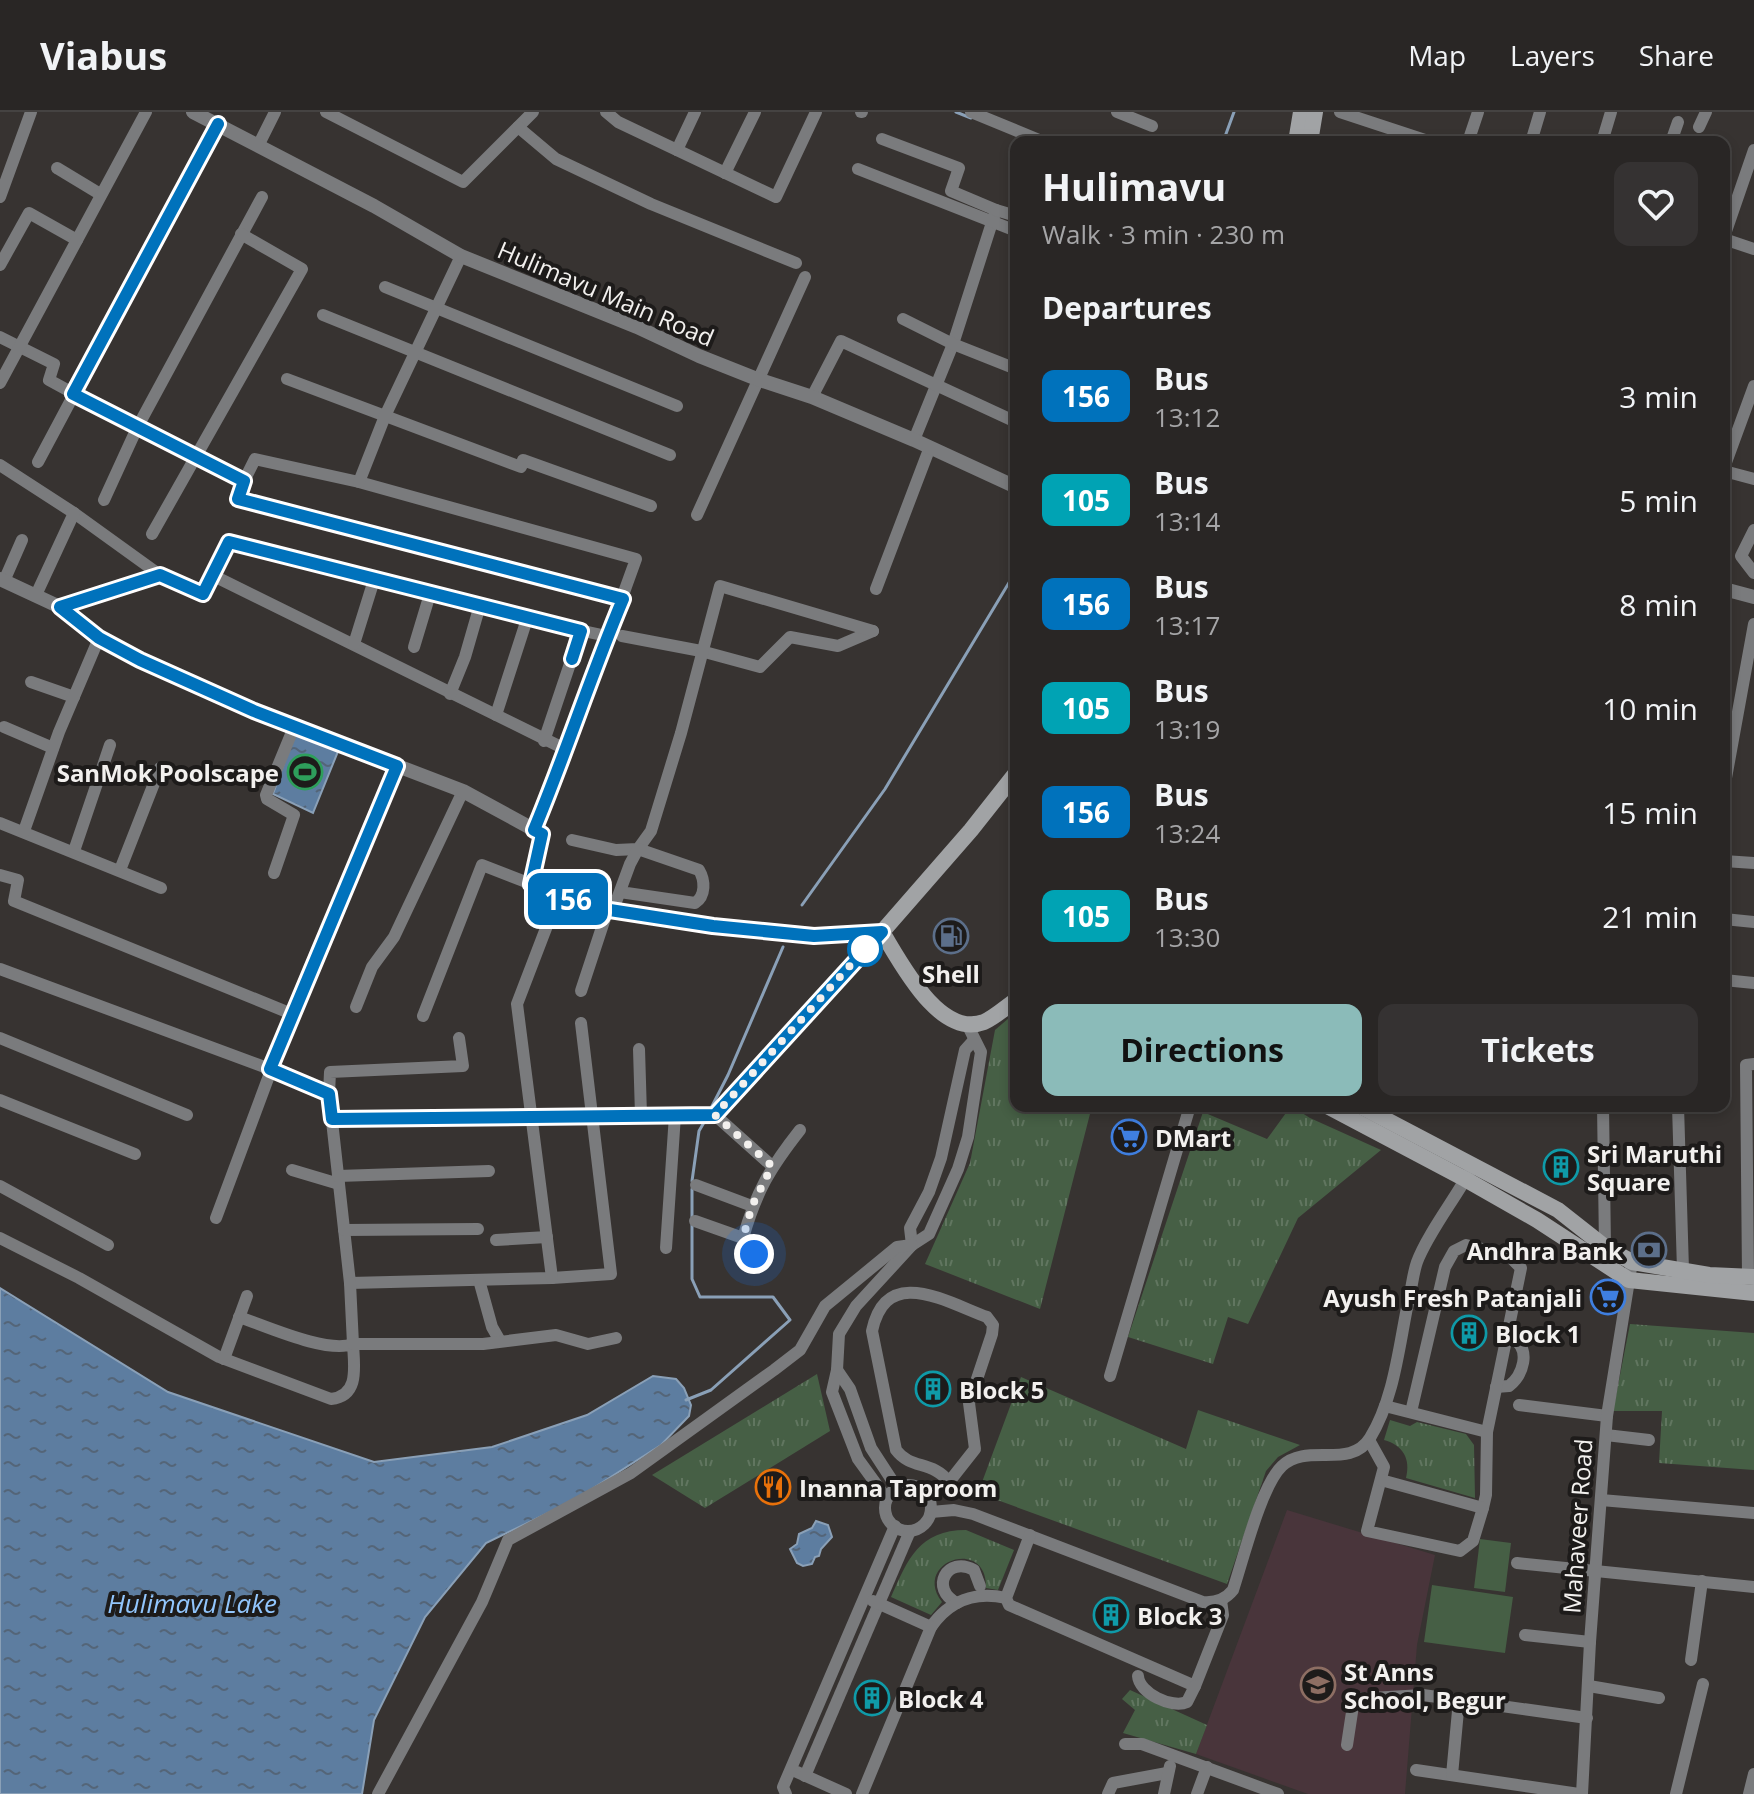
<!DOCTYPE html>
<html lang="en">
<head>
<meta charset="utf-8">
<style>
  body { margin:0; font-family:"Open Sans",sans-serif; background:#353232; color:#f1f3f6; height:100vh; display:flex; flex-direction:column; font-size:30px; white-space:nowrap }
  * { box-sizing:border-box; margin:0 }
  p { font-size:26px; color:#a5a5a7 }
  .icon { flex:none; width:44px; height:44px; fill:none; stroke:currentColor; stroke-width:2; stroke-linecap:round; stroke-linejoin:round }
  .map { position:relative; flex:1; overflow:hidden }
  .drawer { position:absolute; left:1010px; top:24px; width:720px; height:976px; display:flex; flex-direction:column; background:#292625; border-radius:16px; box-shadow:0 4px 12px #0003,0 0 0 2px #454342 }
  .drawer>* { flex:none }
  .badge { padding:0 16px; border-radius:12px; font-size:28px; line-height:52px }
  .you { position:absolute; width:40px; height:40px; margin:-20px; border:6px solid #fff; border-radius:50%; background:#1a73e8; box-shadow:0 0 0 12px #1a73e833 }
  .map>.badge { position:absolute; translate:-50% -50%; box-shadow:0 0 0 4px #fff }
  h2 { padding:0 32px; font-size:30px; line-height:72px }
  .round { display:grid; place-items:center; flex:none; width:84px; height:84px; border-radius:16px; background:#353232 }
  .overview { display:flex; align-items:center; justify-content:space-between; height:136px; padding:0 32px }
  h1 { font-size:38px; font-weight:700; line-height:60px }
  .cta { display:flex; gap:16px; margin-top:auto; padding:16px 32px }
  .cta a { flex:1; height:92px; border-radius:16px; background:#8bbbb9; color:#111; font-size:32px; font-weight:700; line-height:92px; text-align:center }
  .cta a+a { background:#353232; color:#f1f3f6 }
  ul { padding:0; list-style:none }
  li { display:flex; align-items:center; gap:24px; height:104px; padding:0 32px }
  li div { flex:1 }
  li b { display:block; font-size:30px }
  li em { font-style:normal }
  li .badge { min-width:88px; font-weight:700; text-align:center }
  header { display:flex; align-items:center; gap:48px; box-sizing:border-box; height:112px; padding:0 40px; background:#292625; border-bottom:2px solid #454342 }
  header strong { font-size:38px }
  nav { display:flex; gap:44px; margin-inline-start:auto; font-size:28px }
  .map>svg:first-child { display:block }
</style>
</head>
<body>
<header>
<strong>Viabus</strong>
<nav><a>Map</a><a>Layers</a><a>Share</a></nav>
</header>
<div class="map">
<svg width="1754" height="1682" viewBox="0 0 1754 1682">
  <defs>
    <pattern id="grass-tufts" width="24" height="20" patternUnits="userSpaceOnUse" patternTransform="scale(2)"><rect width="24" height="20" fill="#465f45"/><path d="M3 7l-1-3M5 7V3M7 7l1-3M15 17l-1-3M17 17v-4M19 17l1-3" fill="none" stroke="#617660"/></pattern>
    <pattern id="water-ripples" width="26" height="14" patternUnits="userSpaceOnUse" patternTransform="scale(2)"><rect width="26" height="14" fill="#5d7da0"/><path d="M2 4q2-2 4 0t4 0M15 11q2-2 4 0t4 0" fill="none" stroke="#546578"/></pattern>
  </defs>
  <rect width="100%" height="100%" fill="#373331"/>
  <!-- education -->
  <polygon fill="#49353b" points="1287,1398 1435,1443 1417,1533 1405,1682 1308,1682 1196,1642"/>
  <!-- grass -->
  <g fill="url(#grass-tufts)">
    <polygon points="1016,900 1016,994 1092,994 1040,1197 925,1152 970,1051 995,918"/>
    <polygon points="1291,994 1310,1006 1381,1038 1298,1106 1248,1212 1228,1205 1213,1252 1128,1225 1203,1000 1267,1027"/>
    <polygon points="1630,1212 1754,1221 1754,1358 1659,1351 1662,1299 1613,1299"/>
    <polygon points="817,1262 830,1319 705,1396 652,1363"/>
    <polygon points="1021,1265 1186,1337 1198,1298 1300,1333 1278,1345 1266,1359 1227,1472 978,1381"/>
    <path d="M1390,1308L1410,1314L1417,1310L1466,1322L1474,1333L1475,1386L1406,1366C1411,1347 1403,1333 1384,1328Z"/>
    <path d="M966,1418L1014,1438L998,1478L986,1476C988,1424 911,1449 942,1490L931,1503L891,1485C908,1447 919,1418 966,1418Z"/>
    <polygon points="1130,1578 1207,1613 1196,1642 1123,1621 1135,1598 1122,1587"/>
  </g>
  <!-- garden -->
  <g fill="#465f45">
    <polygon points="1480,1427 1511,1431 1505,1480 1474,1476"/>
    <polygon points="1432,1473 1513,1485 1505,1541 1424,1530"/>
  </g>
  <!-- water -->
  <g fill="url(#water-ripples)" stroke="#8aa0b7" stroke-width="2">
    <polygon points="295,620 339,637 313,701 273,682"/>
    <polygon points="0,1176 168,1280 374,1350 492,1335 587,1303 653,1264 676,1267 684,1276 691,1293 689,1304 661,1333 573,1389 486,1431 425,1505 374,1608 362,1682 0,1682"/>
    <polygon points="816,1409 828,1413 832,1425 821,1437 819,1444 815,1445 812,1452 803,1454 797,1451 790,1437 797,1432 799,1422 812,1416"/>
  </g>
  <g fill="none" stroke-linecap="round" stroke-linejoin="round">
    <!-- stream -->
    <g stroke="#8aa0b7" stroke-width="3">
      <polyline points="956,0 971,6"/>
      <polyline points="1223,30 1234,0"/>
      <polyline points="802,793 885,677 1016,459"/>
      <polyline points="709,1000 728,963 783,835"/>
      <polyline points="692,1069 699,1019 706,1007"/>
      <polyline points="692,1077 692,1105"/>
      <polyline points="686,1288 711,1278 790,1208 773,1185 700,1185 692,1167 692,1113"/>
    </g>
    <!-- minor -->
    <g stroke="#7a7b7d" stroke-width="12">
      <polyline points="326,0 463,70 533,0"/>
      <polyline points="606,0 618,10 776,85 816,0"/>
      <polyline points="861,0 862,0"/>
      <polyline points="971,0 1044,30"/>
      <polyline points="1117,0 1152,14"/>
      <polyline points="1340,0 1431,30"/>
      <polyline points="518,15 556,47 651,92 796,151"/>
      <polyline points="1699,15 1706,0"/>
      <polyline points="882,27 959,56 951,79 996,98 953,232 914,328"/>
      <polyline points="1468,30 1478,0"/>
      <polyline points="1531,30 1540,0"/>
      <polyline points="1602,30 1611,0"/>
      <polyline points="1671,30 1678,10"/>
      <polyline points="259,32 275,0"/>
      <polyline points="677,38 695,0"/>
      <polyline points="57,56 100,82"/>
      <polyline points="858,57 1016,119"/>
      <polyline points="725,61 755,0"/>
      <polyline points="0,85 31,0"/>
      <polyline points="996,98 1016,104"/>
      <polyline points="1724,125 1754,38"/>
      <polyline points="1724,127 1754,137"/>
      <polyline points="0,153 29,101 77,128"/>
      <polyline points="385,175 677,294"/>
      <polyline points="323,203 670,343"/>
      <polyline points="903,207 953,232 1016,257"/>
      <polyline points="0,225 54,252 49,268 137,316 244,369 255,347 359,370 636,447 567,638 534,718"/>
      <polyline points="287,267 521,355 523,348 651,394"/>
      <polyline points="0,271 146,0"/>
      <polyline points="812,285 841,229 1016,310"/>
      <polyline points="38,350 218,12"/>
      <polyline points="0,353 74,401 160,463 203,482 229,430 527,507 602,523"/>
      <polyline points="1724,356 1754,274"/>
      <polyline points="1724,359 1754,367"/>
      <polyline points="244,369 238,387 623,487"/>
      <polyline points="359,370 385,304 461,144"/>
      <polyline points="104,388 137,316 262,85"/>
      <polyline points="697,403 805,165"/>
      <polyline points="1754,418 1741,444 1754,461"/>
      <polyline points="152,422 302,157 241,122"/>
      <polyline points="214,464 567,638"/>
      <polyline points="4,469 22,428"/>
      <polyline points="876,477 930,335"/>
      <polyline points="36,483 74,401"/>
      <polyline points="60,495 160,463"/>
      <polyline points="622,524 701,539 760,555 790,525 838,534 873,519"/>
      <polyline points="354,532 374,468"/>
      <polyline points="414,535 430,482"/>
      <polyline points="31,570 74,585"/>
      <polyline points="450,582 465,545 480,493"/>
      <polyline points="496,603 527,507"/>
      <polyline points="4,615 53,636"/>
      <polyline points="544,629 581,519"/>
      <polyline points="1724,677 1754,512"/>
      <polyline points="0,711 161,776"/>
      <polyline points="24,719 59,620 99,526"/>
      <polyline points="572,728 616,738 638,737 651,719 681,621 720,474 873,519"/>
      <polyline points="74,739 110,633"/>
      <polyline points="1724,749 1754,751"/>
      <polyline points="120,758 160,656"/>
      <polyline points="274,761 294,703 267,687 266,683 294,615"/>
      <polyline points="0,763 18,768 14,789 292,902"/>
      <path d="M613,798L630,752L638,737L699,758C705,768 706,784 695,791L620,780"/>
      <polyline points="1724,807 1754,810"/>
      <polyline points="0,857 270,957 329,982 350,1171 552,1166 611,1162 581,911"/>
      <polyline points="1724,868 1754,871"/>
      <polyline points="581,879 608,797"/>
      <polyline points="356,895 372,855 394,825 463,679"/>
      <polyline points="423,904 482,753 531,772"/>
      <polyline points="0,926 187,1003"/>
      <polyline points="639,937 641,1003"/>
      <polyline points="329,982 330,960 463,954 459,926"/>
      <polyline points="0,988 135,1042"/>
      <polyline points="1603,994 1605,1135"/>
      <polyline points="1678,994 1683,1158"/>
      <polyline points="715,1003 882,820"/>
      <polyline points="332,1007 715,1003 772,1054"/>
      <polyline points="292,1058 339,1072"/>
      <polyline points="338,1064 489,1059"/>
      <polyline points="696,1073 752,1094"/>
      <polyline points="0,1074 108,1133"/>
      <polyline points="216,1106 292,902 397,654"/>
      <polyline points="695,1109 743,1126"/>
      <polyline points="344,1118 478,1117"/>
      <path d="M0,1126L79,1166L219,1245L331,1287C360,1284 354,1254 353,1232C327,1242 266,1214 239,1205"/>
      <polyline points="496,1128 547,1125"/>
      <polyline points="912,1133 910,1116 929,1080 941,1046 965,938 974,928"/>
      <polyline points="666,1136 675,1003"/>
      <path d="M754,1142L743,1126C756,1080 770,1056 800,1018"/>
      <polyline points="1748,1164 1746,953 1754,952"/>
      <polyline points="552,1166 517,892 558,785"/>
      <polyline points="479,1168 492,1215 500,1229"/>
      <polyline points="350,1171 353,1232 483,1232 556,1223 588,1232 616,1226"/>
      <polyline points="224,1247 247,1184"/>
      <polyline points="837,1258 850,1277 871,1336 897,1376"/>
      <polyline points="1110,1264 1190,994"/>
      <path d="M1496,1275L1509,1274C1523,1263 1531,1238 1514,1227"/>
      <polyline points="1519,1293 1607,1304"/>
      <polyline points="1385,1294 1487,1320"/>
      <polyline points="1606,1323 1649,1328"/>
      <polyline points="1369,1328 1384,1355 1367,1419 1460,1439 1473,1429 1483,1396 1486,1383 1487,1320 1521,1156 1508,1143 1466,1133 1454,1139 1445,1155 1411,1300"/>
      <polyline points="1381,1368 1483,1396"/>
      <circle cx="908" cy="1396" r="23"/>
      <path d="M929,1385L949,1370C932,1348 911,1358 896,1338L872,1219C886,1152 946,1190 987,1205L993,1213L992,1222L969,1291L975,1337L949,1370"/>
      <polyline points="887,1387 858,1347 832,1280 837,1258 839,1222 856,1194 912,1133 929,1122 958,1057 968,1025 981,940 967,912"/>
      <polyline points="1601,1388 1754,1401"/>
      <path d="M931,1400L954,1398L973,1402L1203,1490C1215,1491 1225,1488 1233,1478C1243,1448 1261,1374 1282,1354C1307,1330 1350,1358 1370,1326C1395,1285 1399,1232 1409,1186C1412,1175 1413,1161 1417,1150C1427,1123 1454,1088 1469,1061"/>
      <polyline points="1030,1423 1006,1486 1009,1493 1195,1574 1223,1503 1221,1488"/>
      <polyline points="1517,1451 1754,1475"/>
      <path d="M957,1491C929,1477 947,1443 974,1458L980,1474"/>
      <path d="M931,1515C949,1489 975,1479 1006,1486"/>
      <polyline points="1525,1523 1590,1530"/>
      <polyline points="1691,1548 1702,1469"/>
      <path d="M1138,1564C1139,1581 1172,1597 1187,1590L1195,1574"/>
      <polyline points="1589,1574 1659,1586"/>
      <polyline points="1125,1632 1142,1632 1278,1682"/>
      <polyline points="1347,1633 1354,1587 1423,1583 1587,1606"/>
      <polyline points="1416,1658 1579,1682"/>
      <polyline points="797,1660 846,1682"/>
      <polyline points="1452,1663 1459,1588"/>
      <polyline points="805,1664 910,1419"/>
      <polyline points="378,1682 482,1490 508,1428 631,1361 774,1258 800,1238 825,1194 897,1135 912,1133"/>
      <polyline points="786,1682 783,1675 895,1414"/>
      <polyline points="862,1682 931,1515 873,1489"/>
      <polyline points="1108,1682 1113,1671 1167,1661"/>
      <polyline points="1164,1682 1170,1654"/>
      <polyline points="1197,1682 1207,1655"/>
      <polyline points="1582,1682 1590,1530 1607,1304 1632,1150"/>
      <polyline points="1676,1682 1703,1572"/>
      <polyline points="1749,1682 1754,1662"/>
    </g>
    <!-- tertiary -->
    <g stroke="#7a7b7d" stroke-width="14">
      <polyline points="193,0 374,94 461,144 637,215 699,244 757,267 812,285 914,328 1016,375"/>
      <polyline points="0,467 60,495 99,526 140,548 254,599 463,679 542,722 531,772 548,782 597,796 713,814 814,824 882,820"/>
      <polyline points="1724,477 1754,485"/>
    </g>
    <!-- secondary -->
    <g stroke="#a1a3a5" stroke-width="16">
      <polyline points="1296,30 1301,0"/>
      <polyline points="1310,30 1315,0"/>
      <path d="M1016,661L971,718L882,820C900,849 939,927 984,910C995,905 1006,895 1016,888"/>
      <polyline points="1327,994 1465,1067 1537,1108 1629,1168 1754,1181"/>
      <polyline points="1360,994 1558,1098 1605,1135 1632,1150 1709,1163 1754,1165"/>
    </g>
  </g>
  <g fill="none" stroke-linecap="round" stroke-linejoin="round">
    <!-- line casing -->
    <g stroke="#fff" stroke-width="18">
      <path id="line" d="M218,12L73,282L244,369L238,387L623,487C591,563 566,641 534,718L542,722L531,772L548,782L597,796L713,814L814,824L882,820L715,1003L332,1007L329,982L270,957L397,654L254,599L140,548L99,526L60,495L160,463L203,482L229,430L581,519L572,547"/>
    </g>
    <!-- line -->
    <use href="#line" stroke="#0072bc" stroke-width="12"/>
    <!-- walk -->
    <polyline stroke="#f2f0ee" stroke-width="8" stroke-dasharray="0 14.4" points="754,1142 743,1126 752,1094 772,1054 715,1003 865,837"/>
  </g>
  <!-- icons -->
  <defs>
    <g id="stadium-ring" transform="scale(1.8)"><circle r="9.5" fill="#1d1b1a" stroke="#2e9e5b" stroke-width="1.5"/><path d="M0-5a6.5 5 0 1 0 0 10a6.5 5 0 1 0 0-10ZM-3.5-1.8h7v3.6h-7Z" fill="#2e9e5b"/></g>
    <g id="fuel-ring" transform="scale(1.8)"><circle r="9.5" fill="#1d1b1a" stroke="#5c6f8a" stroke-width="1.5"/><path d="M-5.5-6h7V0h2V4h1.3V-2.5L3-4.5l.8-.8L6-3V5H2.5V1h-1V6h-7ZM-4.2-4.7v3.2H.2V-4.7Z" fill="#5c6f8a"/></g>
    <g id="supermarket-ring" transform="scale(1.8)"><circle r="9.5" fill="#1d1b1a" stroke="#3f7fe0" stroke-width="1.5"/><path d="M-6-5.5h2.5l.6 2H6L4.5 2H-2.5L-4.4-4H-6ZM-1.5 3.2a1.3 1.3 0 1 0 .1 0ZM3 3.2a1.3 1.3 0 1 0 .1 0Z" fill="#3f7fe0"/></g>
    <g id="building-ring" transform="scale(1.8)"><circle r="9.5" fill="#1d1b1a" stroke="#0f9aa8" stroke-width="1.5"/><path d="M-4-6H4V6H1V3H-1V6H-4ZM-2.5-4.3h1.7v1.8h-1.7ZM.8-4.3h1.7v1.8H.8ZM-2.5-1h1.7V.8h-1.7ZM.8-1h1.7V.8H.8Z" fill="#0f9aa8"/></g>
    <g id="bank-ring" transform="scale(1.8)"><circle r="9.5" fill="#1d1b1a" stroke="#5c6f8a" stroke-width="1.5"/><path d="M-6-4H6V4H-6ZM0-2.3a2.3 2.3 0 1 0 0 4.6a2.3 2.3 0 1 0 0-4.6Z" fill="#5c6f8a"/></g>
    <g id="restaurant-ring" transform="scale(1.8)"><circle r="9.5" fill="#1d1b1a" stroke="#e8710a" stroke-width="1.5"/><path d="M-5-6h1v4h1v-4h1v4h1v-4h1v5L-1.5 .5V6h-2V.5L-5-1ZM5-6V6H3V1.5H1.5Q1.5-4 5-6Z" fill="#e8710a"/></g>
    <g id="school-ring" transform="scale(1.8)"><circle r="9.5" fill="#1d1b1a" stroke="#8d6e63" stroke-width="1.5"/><path d="M0-5L7-2L0 1L-7-2ZM-4 1L0 2.5L4 1V4Q0 6-4 4Z" fill="#8d6e63"/></g>
  </defs>
  <g fill-rule="evenodd">
    <use href="#stadium-ring" x="305" y="660"/>
    <use href="#fuel-ring" x="951" y="824"/>
    <use href="#supermarket-ring" x="1129" y="1025"/>
    <use href="#building-ring" x="1561" y="1055"/>
    <use href="#bank-ring" x="1649" y="1138"/>
    <use href="#supermarket-ring" x="1608" y="1185"/>
    <use href="#building-ring" x="1469" y="1221"/>
    <use href="#building-ring" x="933" y="1277"/>
    <use href="#restaurant-ring" x="773" y="1375"/>
    <use href="#building-ring" x="1111" y="1503"/>
    <use href="#school-ring" x="1318" y="1573"/>
    <use href="#building-ring" x="872" y="1586"/>
  </g>
  <!-- markers -->
  <circle fill="#fff" stroke="#0072bc" stroke-width="4" cx="865" cy="837" r="16"/>
  <g text-anchor="middle" dominant-baseline="central" stroke-width="8" stroke-linejoin="round" paint-order="stroke">
    <!-- street labels -->
    <g font-size="24" fill="#f2f0ee" stroke="#1d1b1a">
      <text transform="translate(606 181) rotate(23)">Hulimavu Main Road</text>
      <text transform="translate(1577 1414) rotate(-86)">Mahaveer Road</text>
    </g>
    <!-- poi labels -->
    <g font-size="24" font-weight="bold" fill="#f2f0ee" stroke="#1d1b1a" text-anchor="start">
      <text x="279" y="660" text-anchor="end">SanMok Poolscape</text>
      <text x="951" y="861" text-anchor="middle">Shell</text>
      <text x="1155" y="1025">DMart</text>
      <text x="1587" y="1041">Sri Maruthi<tspan x="1587" dy="28">Square</tspan></text>
      <text x="1623" y="1138" text-anchor="end">Andhra Bank</text>
      <text x="1582" y="1185" text-anchor="end">Ayush Fresh Patanjali</text>
      <text x="1495" y="1221">Block 1</text>
      <text x="959" y="1277">Block 5</text>
      <text x="799" y="1375">Inanna Taproom</text>
      <text x="1137" y="1503">Block 3</text>
      <text x="1344" y="1559">St Anns<tspan x="1344" dy="28">School, Begur</tspan></text>
      <text x="898" y="1586">Block 4</text>
    </g>
    <!-- water labels -->
    <g font-size="26" font-style="italic" fill="#92c6fd" stroke="#1d1b1a">
      <text x="192" y="1491">Hulimavu Lake</text>
    </g>
  </g>
</svg>
<div class="you" style="left:754px;top:1142px"></div>
<b class="badge" style="left:568px;top:787px;background:#0072bc;color:#fff">156</b>
<section class="drawer">
<div class="overview"><div><h1>Hulimavu</h1><p>Walk · 3 min · 230 m</p></div><a class="round"><svg class="icon" aria-label="heart" viewBox="0 0 24 24"><path d="M12 20l-8-8c-3-5 5-10 8-4 3-6 11-1 8 4z"/></svg></a></div>
<h2>Departures</h2>
<ul>
<li><span class="badge" style="background:#0072bc;color:#fff">156</span><div><b>Bus</b><p>13:12</p></div><em>3 min</em></li>
<li><span class="badge" style="background:#00a3b4;color:#fff">105</span><div><b>Bus</b><p>13:14</p></div><em>5 min</em></li>
<li><span class="badge" style="background:#0072bc;color:#fff">156</span><div><b>Bus</b><p>13:17</p></div><em>8 min</em></li>
<li><span class="badge" style="background:#00a3b4;color:#fff">105</span><div><b>Bus</b><p>13:19</p></div><em>10 min</em></li>
<li><span class="badge" style="background:#0072bc;color:#fff">156</span><div><b>Bus</b><p>13:24</p></div><em>15 min</em></li>
<li><span class="badge" style="background:#00a3b4;color:#fff">105</span><div><b>Bus</b><p>13:30</p></div><em>21 min</em></li>
</ul>
<div class="cta"><a>Directions</a><a>Tickets</a></div>
</section>
</div>
</body>
</html>
